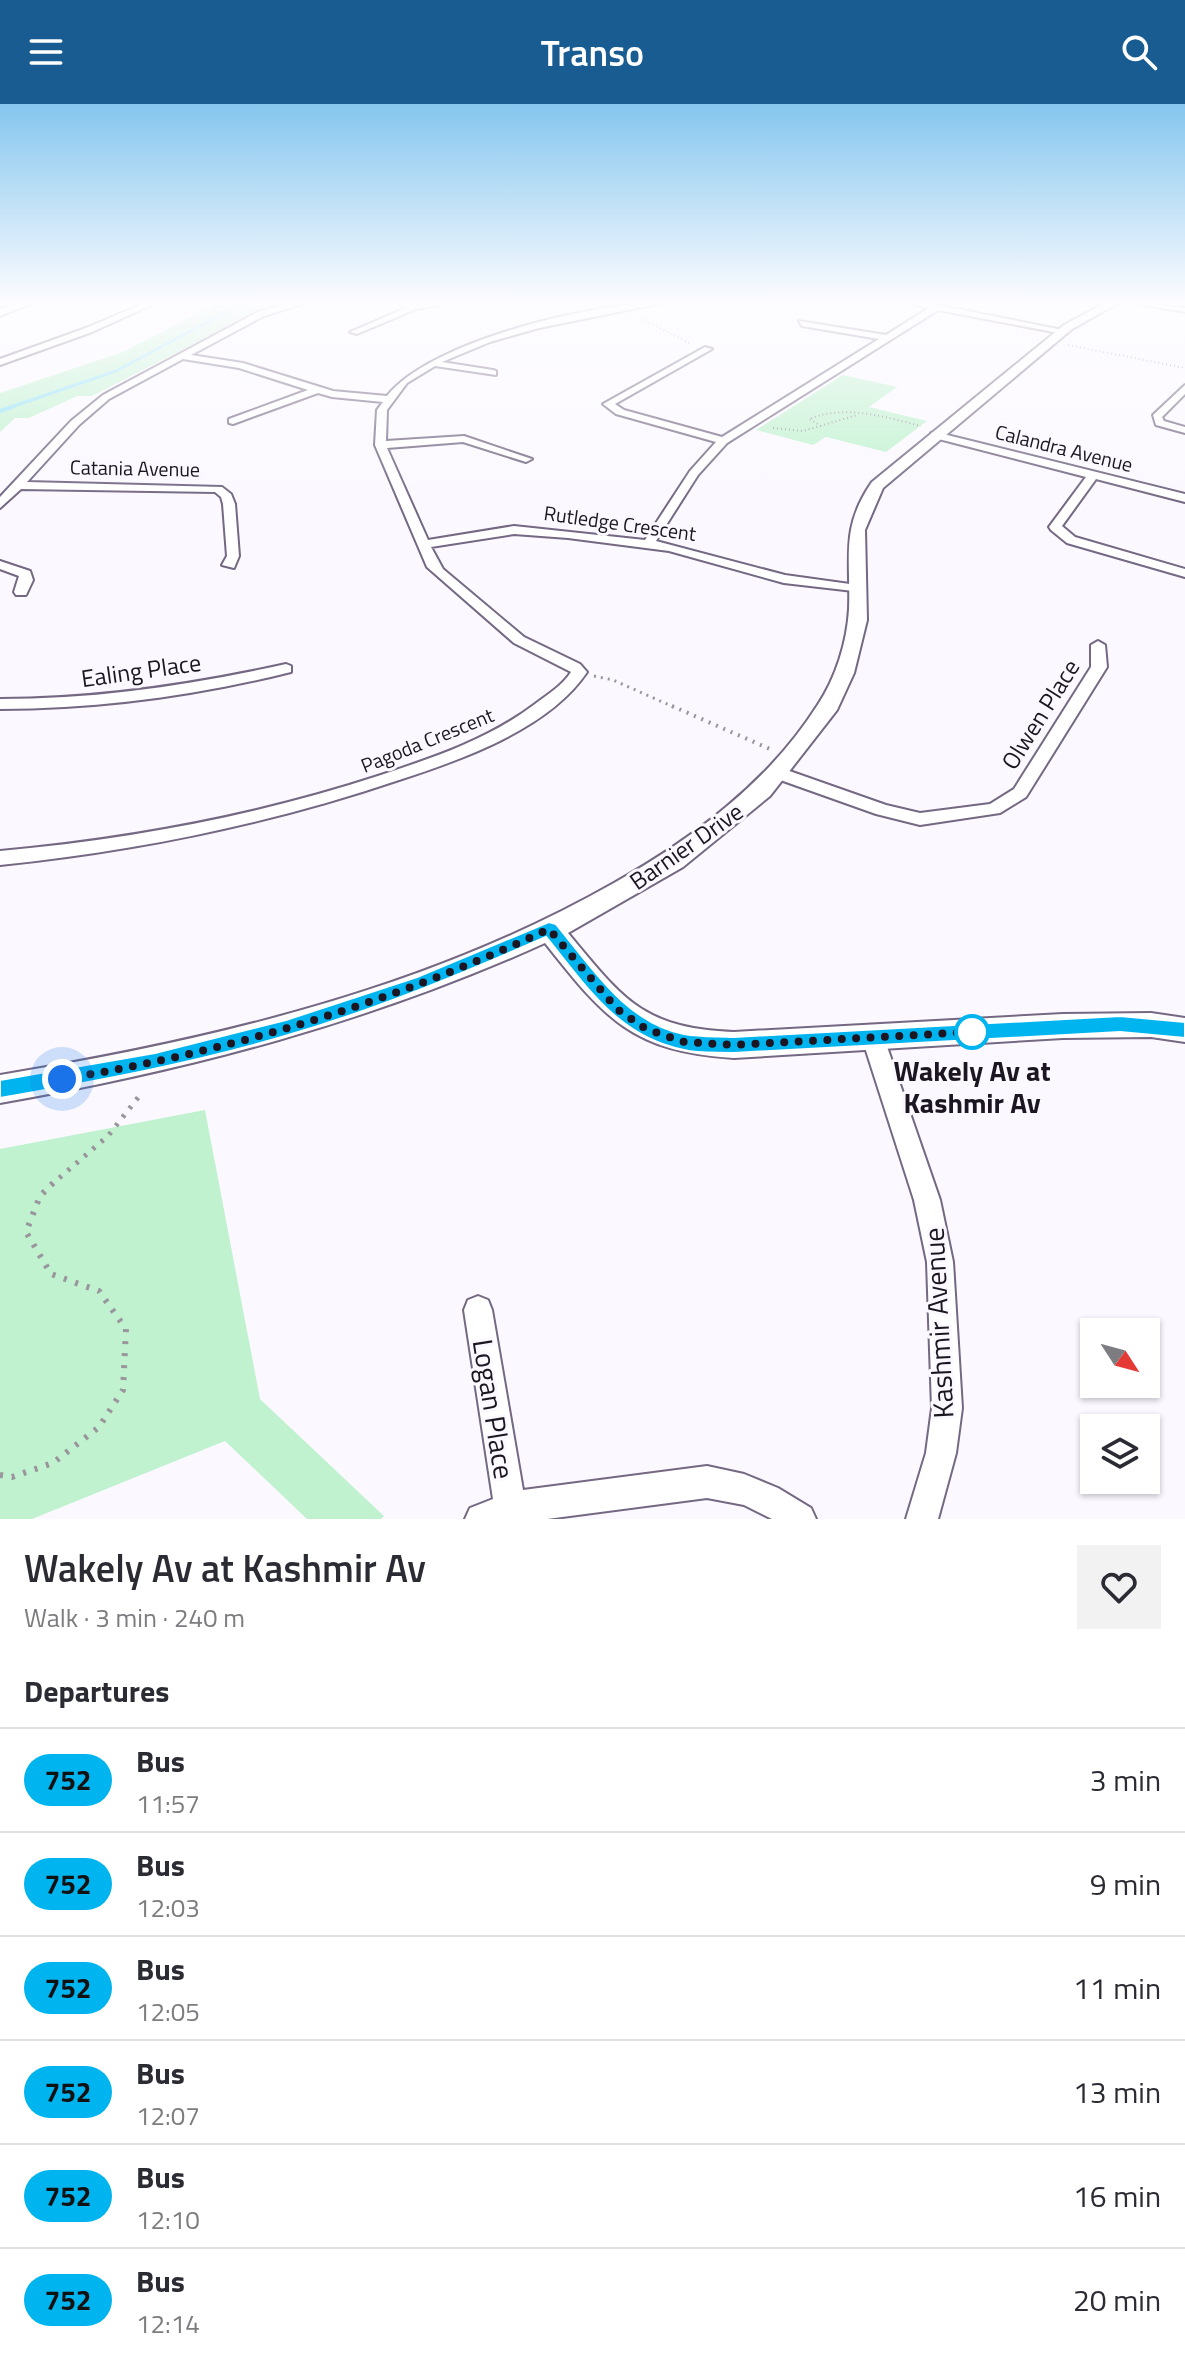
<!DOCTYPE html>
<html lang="en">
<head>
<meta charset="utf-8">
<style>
  body { margin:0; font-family:"Titillium Web",sans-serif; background:#f2f2f3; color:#2b2b33; height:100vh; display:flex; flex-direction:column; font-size:30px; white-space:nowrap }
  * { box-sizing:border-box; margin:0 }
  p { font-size:26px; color:#7c7c81 }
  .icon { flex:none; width:44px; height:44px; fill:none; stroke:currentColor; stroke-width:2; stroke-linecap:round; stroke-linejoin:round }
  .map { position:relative; height:1415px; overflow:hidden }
  .drawer { display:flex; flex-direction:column; background:#fff; flex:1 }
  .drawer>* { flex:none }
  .badge { padding:0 16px; border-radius:26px; font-size:28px; line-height:52px }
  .needle { width:52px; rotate:126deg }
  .tools { position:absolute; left:1080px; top:1214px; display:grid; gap:16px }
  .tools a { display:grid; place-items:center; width:80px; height:80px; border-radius:0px; background:#fff; box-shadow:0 2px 6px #0004; font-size:40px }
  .you { position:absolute; width:40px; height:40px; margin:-20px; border:6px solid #fff; border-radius:50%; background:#1a73e8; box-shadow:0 0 0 12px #1a73e833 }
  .map>.badge { position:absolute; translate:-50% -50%; box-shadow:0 0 0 4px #fff }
  h2 { padding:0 24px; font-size:30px; line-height:72px }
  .round { display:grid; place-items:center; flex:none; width:84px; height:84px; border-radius:0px; background:#f2f2f3 }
  .overview { display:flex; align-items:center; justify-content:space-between; height:136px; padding:0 24px }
  h1 { font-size:38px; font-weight:600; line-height:60px }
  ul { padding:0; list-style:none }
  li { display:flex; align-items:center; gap:24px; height:104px; padding:0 24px; border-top:2px solid #e1e1e2 }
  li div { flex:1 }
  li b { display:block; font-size:30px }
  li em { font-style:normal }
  li .badge { min-width:88px; font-weight:700; text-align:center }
  header { display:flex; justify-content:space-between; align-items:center; height:104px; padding:0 24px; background:#185c91; color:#fff; font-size:36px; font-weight:600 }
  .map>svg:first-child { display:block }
</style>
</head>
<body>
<header><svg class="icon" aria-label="menu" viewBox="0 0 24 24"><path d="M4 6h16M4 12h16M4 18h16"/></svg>Transo<svg class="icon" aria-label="search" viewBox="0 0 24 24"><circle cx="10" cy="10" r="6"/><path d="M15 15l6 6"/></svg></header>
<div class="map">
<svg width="1185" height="1415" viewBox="0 0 1185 1415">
  <rect width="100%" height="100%" fill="#fbf9ff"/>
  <!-- green -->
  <g fill="#c0f2cf">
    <polygon points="220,198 293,198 246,213 92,292 77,292 29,314 15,314 0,328 0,289 123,248"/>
    <polygon points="843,271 897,283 869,303 927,317 886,348 826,333 813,341 756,326"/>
    <polygon points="205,1006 260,1295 384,1412 381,1415 307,1415 225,1337 32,1415 0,1415 0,1045"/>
  </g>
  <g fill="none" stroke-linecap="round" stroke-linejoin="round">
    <!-- stream-far1 -->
    <polyline stroke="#91e1f7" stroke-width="3" points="8,304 116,267 245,198"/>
    <!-- stream -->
    <polyline stroke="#91e1f7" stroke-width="4" points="0,307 14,302"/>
    <!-- street casing -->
    <g stroke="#746883" stroke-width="4">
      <g id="street">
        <polygon points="147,198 158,198 92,228 0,261 0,255 86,224"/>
        <path d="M295,198H308L264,212L191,251L243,259L333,287L387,292C431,236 597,198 667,198L539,224L490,238L442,258L493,266L496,267V271L435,262L407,279L387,306L386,337L464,332L532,355L526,358L463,338L387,344L428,436L514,422L645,436L690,367L716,338L616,310L603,300L705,243L712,245L615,300L624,306L722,333L879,235L802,222L799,217L886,231L929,204L905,198L937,201L1068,227L1064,230L938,206L727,339L698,371L656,437L785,471L857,481L864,485L862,488L784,479L669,447L568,434L514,430L431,443L443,465L524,533L580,560L587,568C549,625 461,656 399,676C269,720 137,747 0,761V747C130,735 256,712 381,671C435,653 489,635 535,600C547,591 563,581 571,568L514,539L427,463L375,341L377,306L383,298L332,293L318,289L233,320L229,319V315L308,286L239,264L183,255L109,295L79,321L27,378L222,383L231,390L235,400L239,452L234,464L222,461L227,452L223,400L221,393L215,388L21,385L0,404V393L71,317L103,291L258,208Z"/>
        <polygon points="400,198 440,201 416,205 357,230 350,228 406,204"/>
        <polygon points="1135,198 1185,204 1185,208 1139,200"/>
        <polygon points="1185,281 1185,290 1162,313 1164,317 1185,323 1185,329 1156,321 1153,311"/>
        <polygon points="935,328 1185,390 1185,398 1096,375 1062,422 1075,433 1185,465 1185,473 1067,439 1051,426 1049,423 1086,373 931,333 931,329"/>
        <polygon points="0,457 30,467 33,476 26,491 16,491 14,488 19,472 0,465"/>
        <polygon points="1098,537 1105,541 1107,563 1026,693 1000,709 920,721 876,710 772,673 769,669 778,663 886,701 920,709 990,700 1014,685 1091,563 1091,541"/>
        <path d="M286,560L291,562V568C196,592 98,605 0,605V595C97,595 191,581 286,560Z"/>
        <polygon points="873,925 881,927 884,934 940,1096 953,1158 962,1304 956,1349 938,1415 906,1415 926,1349 932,1304 927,1158 914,1096 862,934 865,927"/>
        <polygon points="478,1192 488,1196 492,1206 523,1386 707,1362 744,1370 778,1384 811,1404 816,1415 772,1415 744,1401 707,1394 547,1415 465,1415 470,1404 493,1395 464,1206 468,1196"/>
      </g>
    </g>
    <!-- secondary casing -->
    <g stroke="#746883" stroke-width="4">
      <g id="secondary">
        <polygon points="21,198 36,198 0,212 0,205"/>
        <path d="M1107,198H1120L1072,225L883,384L865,426L867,516L854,569L837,606L770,692L683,763L568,829C624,896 642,924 734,928L1063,910L1151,909L1185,914V938L1151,933L1063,934L734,954C633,948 605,915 545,839C370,918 189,966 0,999V971C212,936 426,886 614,779C692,735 768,679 817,602C836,574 847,538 849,505C851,454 840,424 872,378L1064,221Z"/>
      </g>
    </g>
    <!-- path-far4 -->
    <g stroke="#99959d" stroke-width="2" stroke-dasharray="1 3" stroke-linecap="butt">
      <polyline points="642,215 691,240"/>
      <polyline points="1068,241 1185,264"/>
      <path d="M821,322L809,315C845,300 885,313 921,322"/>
      <polyline points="773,324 803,327 857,311"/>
    </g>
    <!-- path-far3 -->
    <polyline stroke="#99959d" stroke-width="3" stroke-dasharray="2 5" stroke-linecap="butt" points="594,572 613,576 676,604"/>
    <!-- path-far2 -->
    <polyline stroke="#99959d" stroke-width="4" stroke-dasharray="2 6" stroke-linecap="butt" points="672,602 770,645"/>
    <!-- path-far1 -->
    <polyline stroke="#99959d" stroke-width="5" stroke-dasharray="3 8" stroke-linecap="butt" points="51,1081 108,1032 140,991"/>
    <!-- path -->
    <polyline stroke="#99959d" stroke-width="6" stroke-dasharray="3 9" stroke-linecap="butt" points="0,1371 12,1373 53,1359 99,1323 123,1286 126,1225 99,1187 51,1170 26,1128 40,1092 53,1079"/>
    <!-- street -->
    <use href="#street" fill="#fff" fill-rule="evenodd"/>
    <!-- secondary -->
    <use href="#secondary" fill="#fff" fill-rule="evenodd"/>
  </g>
  <!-- sky -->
  <linearGradient id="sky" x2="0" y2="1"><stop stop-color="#85c6ee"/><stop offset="0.5" stop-color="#fdfcff"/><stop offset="1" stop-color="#fdfcff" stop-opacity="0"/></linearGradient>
  <rect width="1185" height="396" fill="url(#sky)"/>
  <!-- line -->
  <path fill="#00b5ef" stroke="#fff" stroke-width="2" d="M549,818L556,820C591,862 626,919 684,930C700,933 718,932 734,933L1120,912L1185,918V934L1120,928L734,949C718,948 699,950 684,946C618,933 586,882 546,833C461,870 375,906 285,932C191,960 96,977 0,994V976L155,949L286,916L417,873Z"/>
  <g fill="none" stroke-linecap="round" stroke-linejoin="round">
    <!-- walk -->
    <path stroke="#1b1621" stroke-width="8" stroke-dasharray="0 14.4" d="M62,975C230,948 396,897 549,825L617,905L646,925L684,938L734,941L972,928"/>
  </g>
  <!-- markers -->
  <circle fill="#fff" stroke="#00b5ef" stroke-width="4" cx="972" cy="928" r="16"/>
  <g text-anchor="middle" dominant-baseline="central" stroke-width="6" stroke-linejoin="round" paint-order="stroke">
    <!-- far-street labels -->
    <g font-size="20" fill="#1b1621" stroke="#fbf9ff">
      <text transform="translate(1064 344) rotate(14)">Calandra Avenue</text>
      <text transform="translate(135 364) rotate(1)">Catania Avenue</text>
      <text transform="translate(620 419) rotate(8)">Rutledge Crescent</text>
      <text transform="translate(427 636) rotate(-22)">Pagoda Crescent</text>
    </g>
    <!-- street labels -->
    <g font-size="24" fill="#1b1621" stroke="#fbf9ff">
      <text transform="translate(141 566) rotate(-8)">Ealing Place</text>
      <text transform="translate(1040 610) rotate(-58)">Olwen Place</text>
      <text transform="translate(686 742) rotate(-35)">Barnier Drive</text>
    </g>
    <!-- near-stop labels -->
    <g font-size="28" font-weight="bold" fill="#1b1621" stroke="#fbf9ff">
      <text x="972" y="966">Wakely Av at<tspan x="972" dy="32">Kashmir Av</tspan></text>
    </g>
    <!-- near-street labels -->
    <g font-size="28" fill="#1b1621" stroke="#fbf9ff">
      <text transform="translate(938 1219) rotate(-93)">Kashmir Avenue</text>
      <text transform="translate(494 1305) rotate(81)">Logan Place</text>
    </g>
  </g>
</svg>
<div class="tools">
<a><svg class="needle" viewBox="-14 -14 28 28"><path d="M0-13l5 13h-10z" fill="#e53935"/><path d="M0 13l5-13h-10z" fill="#7c7c81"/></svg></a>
<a><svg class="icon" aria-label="layers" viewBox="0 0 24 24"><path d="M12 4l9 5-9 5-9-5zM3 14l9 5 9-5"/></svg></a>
</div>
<div class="you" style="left:62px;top:975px"></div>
</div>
<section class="drawer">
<div class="overview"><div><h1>Wakely Av at Kashmir Av</h1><p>Walk · 3 min · 240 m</p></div><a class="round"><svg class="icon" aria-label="heart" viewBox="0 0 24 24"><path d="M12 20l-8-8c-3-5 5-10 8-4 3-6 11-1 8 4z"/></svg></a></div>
<h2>Departures</h2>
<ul>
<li><span class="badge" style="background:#00b5ef;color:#111">752</span><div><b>Bus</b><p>11:57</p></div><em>3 min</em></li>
<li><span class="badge" style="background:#00b5ef;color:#111">752</span><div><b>Bus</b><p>12:03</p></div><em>9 min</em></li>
<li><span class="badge" style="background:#00b5ef;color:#111">752</span><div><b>Bus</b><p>12:05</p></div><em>11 min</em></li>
<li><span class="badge" style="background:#00b5ef;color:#111">752</span><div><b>Bus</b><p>12:07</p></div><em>13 min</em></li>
<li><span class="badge" style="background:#00b5ef;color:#111">752</span><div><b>Bus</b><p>12:10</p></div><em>16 min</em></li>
<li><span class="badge" style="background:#00b5ef;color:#111">752</span><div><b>Bus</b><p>12:14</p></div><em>20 min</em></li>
</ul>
</section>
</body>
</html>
